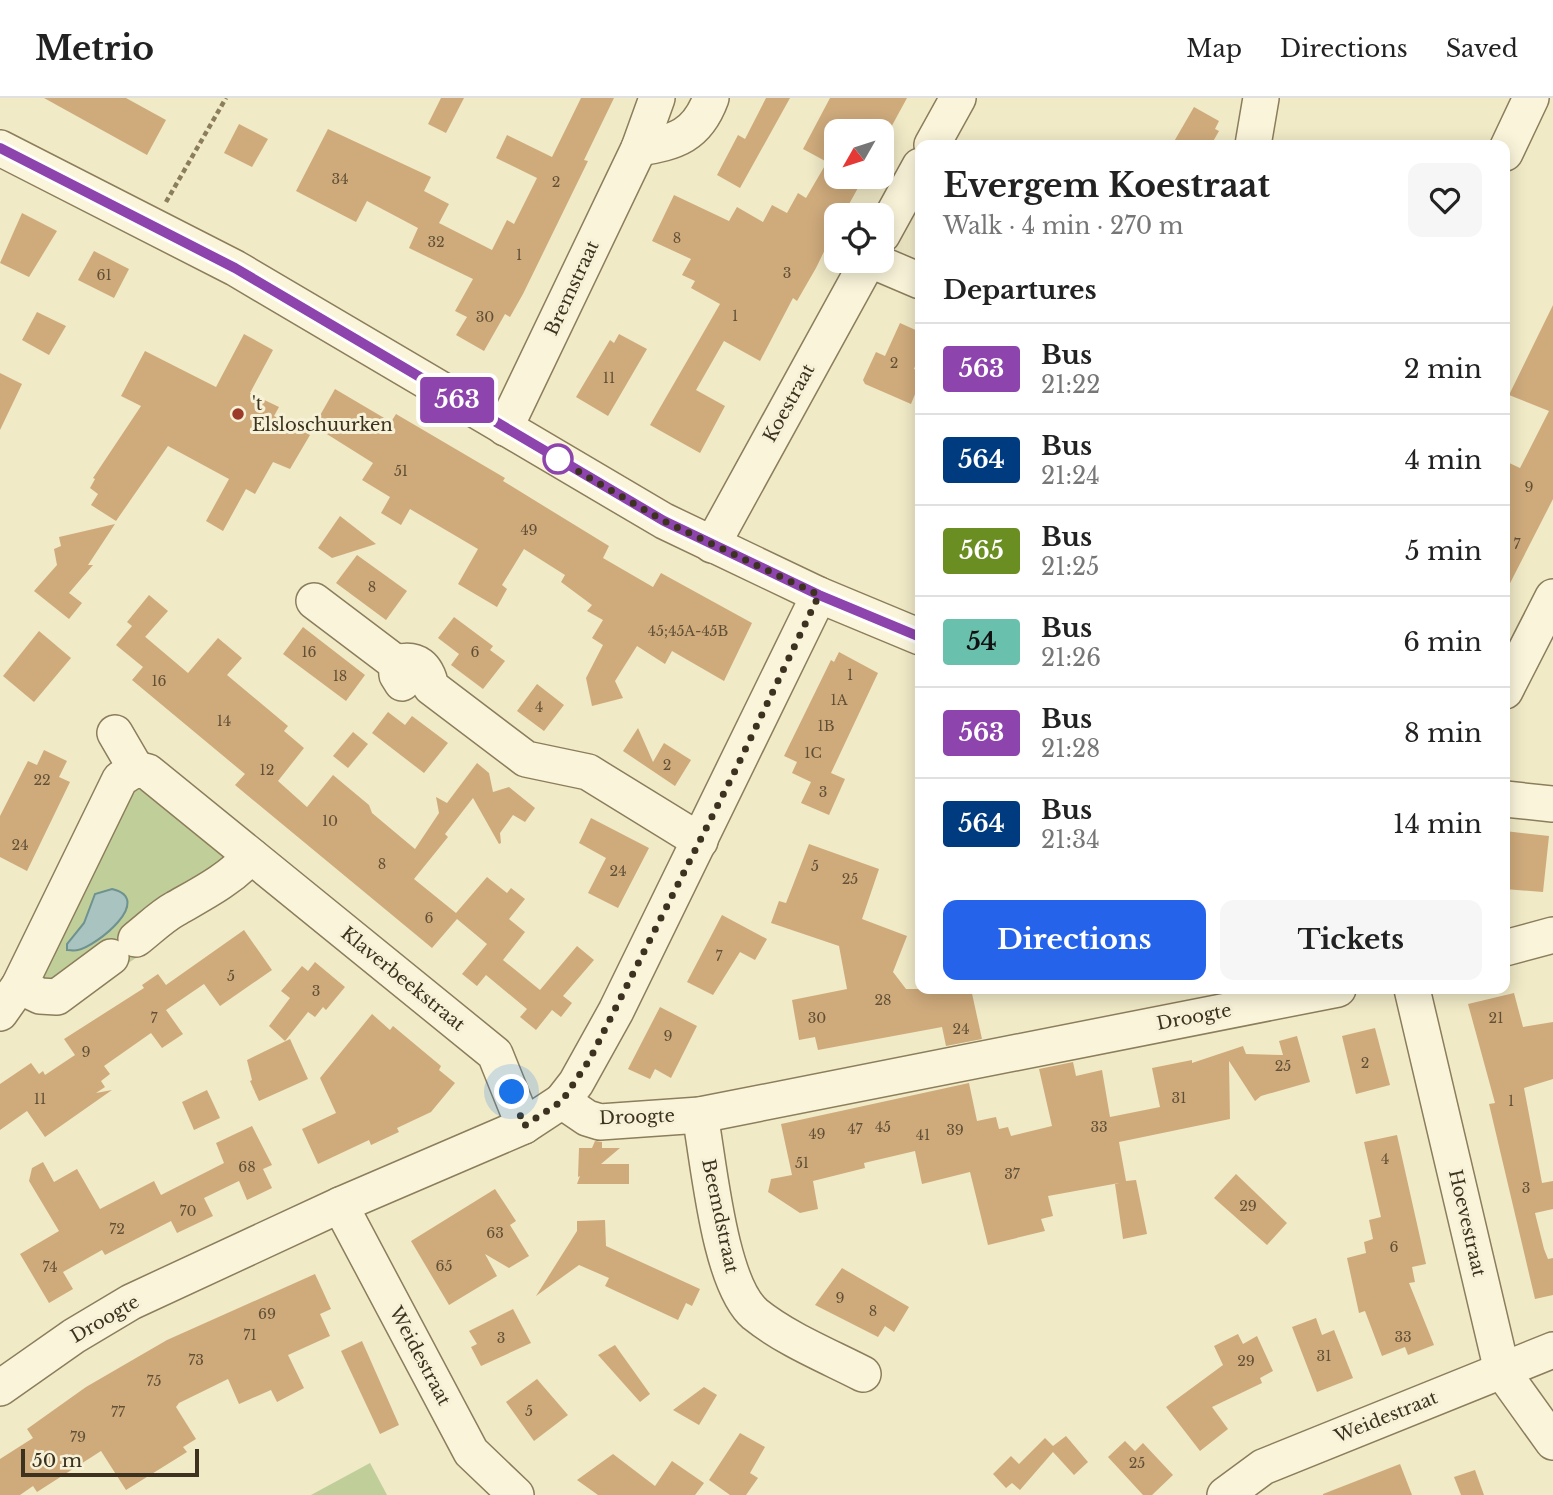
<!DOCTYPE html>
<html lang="en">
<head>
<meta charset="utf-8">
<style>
  body { margin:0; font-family:"Libre Baskerville",serif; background:#f6f6f6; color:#222; height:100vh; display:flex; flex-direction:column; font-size:26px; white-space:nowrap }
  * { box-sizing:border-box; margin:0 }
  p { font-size:23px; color:#767676 }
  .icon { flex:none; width:38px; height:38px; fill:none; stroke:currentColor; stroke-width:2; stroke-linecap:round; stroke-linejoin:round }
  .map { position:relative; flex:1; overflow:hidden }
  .details { position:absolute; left:915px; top:42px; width:595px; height:854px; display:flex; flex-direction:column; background:#fff; border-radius:14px; box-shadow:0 4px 18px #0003 }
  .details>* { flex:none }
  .badge { padding:0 14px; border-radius:5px; font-size:24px; line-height:46px }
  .needle { width:46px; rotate:231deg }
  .buttons { position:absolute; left:824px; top:21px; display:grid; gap:14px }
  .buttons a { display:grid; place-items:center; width:70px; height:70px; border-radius:14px; background:#fff; box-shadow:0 4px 18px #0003; font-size:35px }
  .scale { position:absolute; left:21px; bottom:18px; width:178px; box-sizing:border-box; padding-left:7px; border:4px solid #3c321f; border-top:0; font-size:19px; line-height:24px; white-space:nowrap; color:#3c321f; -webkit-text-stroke:5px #f7f2d7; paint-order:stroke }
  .you { position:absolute; width:35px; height:35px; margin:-18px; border:5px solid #fff; border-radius:50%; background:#1a73e8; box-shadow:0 0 0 10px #1a73e833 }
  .map>.badge { position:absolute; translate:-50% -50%; box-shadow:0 0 0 4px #fff }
  h2 { padding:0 28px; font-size:26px; line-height:63px }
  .round { display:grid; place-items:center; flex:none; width:74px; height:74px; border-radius:14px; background:#f6f6f6 }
  .summary { display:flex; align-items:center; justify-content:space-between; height:119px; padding:0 28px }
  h1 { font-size:33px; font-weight:800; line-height:52px }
  .primary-button { display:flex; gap:14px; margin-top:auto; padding:14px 28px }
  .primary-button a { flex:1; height:80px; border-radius:14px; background:#2563eb; color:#fff; font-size:28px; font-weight:800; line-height:80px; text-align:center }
  .primary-button a+a { background:#f6f6f6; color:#222 }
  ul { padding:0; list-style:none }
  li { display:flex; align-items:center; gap:21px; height:91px; padding:0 28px; border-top:2px solid #e0e0e0 }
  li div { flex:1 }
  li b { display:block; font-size:26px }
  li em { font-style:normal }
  li .badge { min-width:77px; font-weight:700; text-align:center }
  header { display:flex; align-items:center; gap:42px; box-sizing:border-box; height:98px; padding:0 35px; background:#fff; border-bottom:2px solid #e0e0e0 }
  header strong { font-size:33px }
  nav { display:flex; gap:38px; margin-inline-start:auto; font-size:24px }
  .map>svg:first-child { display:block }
</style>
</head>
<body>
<header>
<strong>Metrio</strong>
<nav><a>Map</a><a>Directions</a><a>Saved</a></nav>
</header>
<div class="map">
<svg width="1553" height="1397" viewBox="0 0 1553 1397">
  <rect width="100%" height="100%" fill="#f0eac7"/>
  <!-- green -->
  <g fill="#c0ce9a">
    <polygon points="143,690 236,757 149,851 127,866 58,890 33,875 132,695"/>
    <polygon points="370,1365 387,1397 311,1397"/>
  </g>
  <!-- water -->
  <path fill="#a8c3c0" stroke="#6e928f" stroke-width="2" d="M112,791C155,801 97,848 78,852C74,853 71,852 67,852V846L84,825L95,796Z"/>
  <!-- building -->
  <g fill="#cfab7c">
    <polygon points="44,0 126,0 166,22 147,57"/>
    <polygon points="441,0 464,0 446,35 428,26"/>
    <polygon points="581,0 614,0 584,62 588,63 523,196 510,219 505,216 484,253 456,237 467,219 455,213 473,181 409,150 418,130 367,103 356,124 296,93 328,31 431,79 424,93 449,106 439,125 492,152 507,122 514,126 537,80 496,60 507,37 552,59"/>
    <polygon points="766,0 790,0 740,90 717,77 738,37 745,41"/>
    <polygon points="830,0 907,0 889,33 836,33 836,79 864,79 843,117 836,117 836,129 816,170 797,203 793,200 760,263 724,243 696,292 725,308 700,355 650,327 720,206 691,190 695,183 682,177 691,161 652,143 674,97 729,123 737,109 763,124 772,107 787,115 798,95 806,100 827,64 803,51"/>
    <polygon points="1194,9 1219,23 1215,31 1219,33 1211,47 1172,47"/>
    <polygon points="239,26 268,41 252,69 224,55"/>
    <polygon points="22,115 57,133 29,179 0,165"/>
    <polygon points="94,153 129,171 114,200 78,182"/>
    <polygon points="1553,207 1553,401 1505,495 1505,363 1520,370 1549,313 1509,297"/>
    <polygon points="37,214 66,228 49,257 22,242"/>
    <polygon points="900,225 920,234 920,256 914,271 920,274 920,284 911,306 865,286 863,282 876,254 885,258"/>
    <polygon points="244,236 273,252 250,295 279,309 274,318 310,337 290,371 273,364 255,396 246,391 223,433 206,423 229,381 168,348 116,423 91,407 98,396 90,390 95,381 93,380 141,308 121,298 145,253 216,289"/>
    <polygon points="619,236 647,251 608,318 576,299 610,242 614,245"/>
    <polygon points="0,275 22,286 0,332"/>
    <polygon points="335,291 391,324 396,316 505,380 503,383 609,448 603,460 653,489 661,475 752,525 724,583 672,553 665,566 637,548 615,583 623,600 592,608 586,580 603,547 592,540 603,522 587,513 592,507 561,484 565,477 524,451 502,487 507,491 497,509 458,486 478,451 410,411 401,427 381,415 390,399 362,382 373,365 314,328"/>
    <polygon points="340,418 376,446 332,460 318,450"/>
    <polygon points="115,426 88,467 93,467 69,495 82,505 69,521 34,493 57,467 54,451 61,448 59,439"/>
    <polygon points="357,457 407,493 386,522 336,485"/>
    <polygon points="149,497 168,513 145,539 143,537 188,575 218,540 242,560 227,577 288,628 284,633 304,650 278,683 307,709 333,677 369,707 372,715 415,751 439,715 436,699 447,705 477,665 489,675 493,694 509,689 535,710 525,724 513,717 500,735 501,745 499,746 473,700 445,736 448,739 414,781 456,815 487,779 507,795 511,790 525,801 509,821 525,834 503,862 540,892 577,848 594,862 563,898 572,905 561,919 552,912 536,932 520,919 527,911 486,877 477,888 462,876 487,846 457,821 432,850 235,687 245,676 132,582 143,569 116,547 132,528 127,524"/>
    <polygon points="454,519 493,548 490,552 505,563 483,591 451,567 459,556 438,540"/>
    <polygon points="303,529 365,577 346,603 283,556"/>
    <polygon points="39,533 71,560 34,604 3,578"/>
    <polygon points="839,554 878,575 831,675 845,681 829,717 801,705 811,684 792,675 797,664 784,658 831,562 834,564"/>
    <polygon points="537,586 564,607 544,633 517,613"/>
    <polygon points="388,614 405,627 412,618 448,645 424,675 372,635"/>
    <polygon points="638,630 653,664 664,645 691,662 675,688 623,653"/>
    <polygon points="353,634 368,646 348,670 333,658"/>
    <polygon points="44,652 67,663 59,679 70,684 27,773 0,759 0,718 28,663 37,667"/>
    <polygon points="591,720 649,750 618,810 588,795 606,760 579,745"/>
    <polygon points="1505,733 1549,738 1543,794 1505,791"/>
    <polygon points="809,746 879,771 862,821 907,838 893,874 906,891 971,891 982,941 946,948 942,929 818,952 815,939 799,942 792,902 847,891 839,848 771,825 779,803 786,805"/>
    <polygon points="722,817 767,841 755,862 740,854 713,897 687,884"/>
    <polygon points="244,832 272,872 220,908 204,886 166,912 183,936 162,950 151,935 104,968 110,976 101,983 105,989 96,995 112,992 45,1039 27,1013 0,1032 0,986 31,965 39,976 43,973 45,977 75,957 64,941 144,890 142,887 158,876 166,887"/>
    <polygon points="315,864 345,889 326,912 323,909 315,919 308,914 285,943 269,928 290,900 281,893 302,868 308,873"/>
    <polygon points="1514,895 1523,929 1553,924 1553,981 1524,990 1542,1085 1553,1083 1553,1111 1535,1115 1544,1151 1548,1161 1553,1160 1553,1197 1535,1201 1489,1006 1495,1005 1468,906"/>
    <polygon points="660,909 697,928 671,980 655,971 650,981 628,971"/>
    <polygon points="372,916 390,932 393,928 441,968 439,972 455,985 431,1014 397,1030 399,1034 371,1047 369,1042 318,1066 302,1031 336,1015 320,980"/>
    <polygon points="1375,930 1390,987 1356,996 1342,938"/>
    <polygon points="1297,938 1310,984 1261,998 1255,1003 1229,963 1230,1021 1119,1044 1126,1083 1136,1082 1147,1136 1123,1141 1115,1086 1119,1085 1048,1098 1053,1118 1041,1121 1045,1133 988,1147 970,1074 922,1086 915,1053 864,1065 865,1070 813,1083 818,1111 800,1115 768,1094 771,1081 792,1077 781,1026 969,985 977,1023 996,1019 999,1031 1008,1029 1011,1038 1052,1028 1039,971 1073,964 1076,978 1102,972 1110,1019 1160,1009 1152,970 1192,962 1192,965 1243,948 1246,956 1283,957 1279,943"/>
    <polygon points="290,941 308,981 259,1003 250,983 252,982 247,962"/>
    <polygon points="207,992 220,1020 194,1032 182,1004"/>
    <polygon points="252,1028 272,1067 263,1071 272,1090 247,1102 239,1083 204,1100 213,1118 177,1135 171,1123 105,1157 102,1152 63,1174 73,1191 49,1205 20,1156 59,1133 29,1083 32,1070 43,1064 54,1084 77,1071 100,1111 154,1083 161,1097 224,1065 216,1045"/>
    <polygon points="1397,1037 1426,1166 1412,1169 1415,1184 1409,1185 1434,1247 1408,1257 1405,1249 1382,1258 1365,1213 1359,1215 1347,1160 1366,1155 1364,1144 1373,1141 1369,1122 1381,1119 1364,1044"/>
    <polygon points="595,1043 602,1044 602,1050 620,1050 601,1066 629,1066 629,1086 577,1086 580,1078 578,1079 579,1050 592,1050"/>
    <polygon points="1236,1076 1287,1125 1267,1147 1214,1100"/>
    <polygon points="495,1091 516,1123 510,1127 529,1158 509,1170 485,1156 497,1178 449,1207 411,1143"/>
    <polygon points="605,1122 606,1148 700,1191 692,1208 686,1205 678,1222 605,1188 609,1180 579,1167 536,1198 577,1133 577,1123"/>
    <polygon points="842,1170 909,1209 894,1234 885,1228 878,1239 815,1207"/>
    <polygon points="315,1176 331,1211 320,1216 330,1238 288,1257 304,1290 277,1304 271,1292 239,1306 228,1281 179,1305 176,1309 196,1341 183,1349 187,1354 126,1392 101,1353 37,1394 33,1388 20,1397 0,1397 0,1361 33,1340 27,1331 86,1289 167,1242"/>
    <polygon points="513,1211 531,1245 481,1268 471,1249 477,1246 469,1233"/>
    <polygon points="1316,1220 1322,1237 1334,1232 1353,1280 1317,1294 1292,1229"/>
    <polygon points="1238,1236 1243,1246 1257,1238 1273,1273 1260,1280 1262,1285 1212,1309 1228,1331 1200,1353 1166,1309 1223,1267 1214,1248"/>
    <polygon points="362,1243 399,1327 380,1336 341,1253"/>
    <polygon points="615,1247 650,1296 640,1304 598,1257"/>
    <polygon points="537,1281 568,1317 534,1343 506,1304"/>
    <polygon points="704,1289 717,1297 699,1327 673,1312"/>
    <polygon points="740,1335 765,1349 750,1375 758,1380 746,1397 730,1397 709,1382"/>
    <polygon points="1066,1338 1088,1364 1074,1377 1053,1354 1020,1392 1012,1385 1006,1390 993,1376 1011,1358 1019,1366 1045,1340 1053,1348"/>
    <polygon points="1125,1343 1135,1353 1143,1345 1173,1377 1152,1397 1143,1397 1108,1359"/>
    <polygon points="613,1356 655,1388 672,1363 704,1385 695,1397 598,1397 577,1382"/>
    <polygon points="1400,1366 1412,1397 1323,1397 1323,1396"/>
    <polygon points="1475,1372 1484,1397 1461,1397 1454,1379"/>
  </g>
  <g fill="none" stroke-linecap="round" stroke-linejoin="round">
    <!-- minor casing -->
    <g stroke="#8c7d5b" stroke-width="38">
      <g id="minor">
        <polyline points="932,47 958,0"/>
        <polyline points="1253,47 1261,0"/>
        <polyline points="0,50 235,170 664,423 819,497 920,539"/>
        <path d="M639,50C676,44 697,38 711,0"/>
        <polyline points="1505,55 1531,0"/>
        <polyline points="882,137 920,68"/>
        <polyline points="873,163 920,183"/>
        <polyline points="505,330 639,50 657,0"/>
        <polyline points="712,447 868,163"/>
        <polyline points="314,503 396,565 397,577 402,585"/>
        <path d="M396,565C417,559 427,569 431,589L526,661L588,674L700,743"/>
        <polyline points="1505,593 1553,499"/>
        <polyline points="115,635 136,671"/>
        <polyline points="1505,701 1553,706"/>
        <path d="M136,841C149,831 162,818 175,811C203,795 229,782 251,758"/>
        <polyline points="1505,850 1553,837"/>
        <polyline points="19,888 40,898 57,899 111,859"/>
        <polyline points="1412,891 1502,1273 1553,1344"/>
        <polyline points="0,915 19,888 120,681 136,671 148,674 495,956 524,1028"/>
        <polyline points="562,1003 576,985 616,913 819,497"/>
        <path d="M700,1017C709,1065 719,1185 755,1216C786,1241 828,1258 863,1276"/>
        <polyline points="340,1107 471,1354 516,1397"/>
        <polyline points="0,1290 74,1238 131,1204 340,1107 524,1028 562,1003 587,1020 600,1024 700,1017 1338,891"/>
        <polyline points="1225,1397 1263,1369 1553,1252"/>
      </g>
    </g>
    <!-- path -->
    <polyline stroke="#8c7d5b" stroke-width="4.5" stroke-dasharray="5 3.5" stroke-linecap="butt" points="166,104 226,0"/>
    <!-- minor -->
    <use href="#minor" stroke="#faf5da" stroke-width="35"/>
  </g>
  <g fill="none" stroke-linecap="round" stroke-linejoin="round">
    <!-- line casing -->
    <g stroke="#fff" stroke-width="16">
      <polyline id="line" points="0,50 235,170 664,423 819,497 920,539"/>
    </g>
    <!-- line -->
    <use href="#line" stroke="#8e44ad" stroke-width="10"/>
    <!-- walk -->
    <polyline stroke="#3c321f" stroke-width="7" stroke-dasharray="0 12.6" points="512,994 524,1028 562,1003 590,961 734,675 819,497 664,423 550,357 558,361"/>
  </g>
  <!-- markers -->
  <circle fill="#9d3b2a" stroke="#f7f2d7" stroke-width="2.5" cx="238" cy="316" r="7"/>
  <circle fill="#fff" stroke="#8e44ad" stroke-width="3.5" cx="558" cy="361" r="14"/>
  <g text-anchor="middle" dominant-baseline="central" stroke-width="6" stroke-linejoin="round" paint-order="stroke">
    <!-- number labels -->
    <g font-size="14" fill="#615036">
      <text x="340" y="81">34</text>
      <text x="556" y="84">2</text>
      <text x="677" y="140">8</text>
      <text x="436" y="144">32</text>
      <text x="519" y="157">1</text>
      <text x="787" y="175">3</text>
      <text x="104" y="177">61</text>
      <text x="735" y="218">1</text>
      <text x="485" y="219">30</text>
      <text x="894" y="265">2</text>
      <text x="609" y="280">11</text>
      <text x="401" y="373">51</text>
      <text x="1529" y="389">9</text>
      <text x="529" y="432">49</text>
      <text x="1517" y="446">7</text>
      <text x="372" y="489">8</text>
      <text x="688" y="533">45;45A-45B</text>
      <text x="309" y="554">16</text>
      <text x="475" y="554">6</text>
      <text x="850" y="577">1</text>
      <text x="340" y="578">18</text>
      <text x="159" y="583">16</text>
      <text x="839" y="602">1A</text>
      <text x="539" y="609">4</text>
      <text x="224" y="623">14</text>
      <text x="826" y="628">1B</text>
      <text x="813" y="655">1C</text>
      <text x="667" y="667">2</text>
      <text x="267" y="672">12</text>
      <text x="42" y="682">22</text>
      <text x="823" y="694">3</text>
      <text x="330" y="723">10</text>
      <text x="20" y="747">24</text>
      <text x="382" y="766">8</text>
      <text x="815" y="768">5</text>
      <text x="618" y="773">24</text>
      <text x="850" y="781">25</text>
      <text x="429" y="820">6</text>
      <text x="719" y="858">7</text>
      <text x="231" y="878">5</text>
      <text x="316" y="893">3</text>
      <text x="883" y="902">28</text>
      <text x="154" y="920">7</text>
      <text x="817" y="920">30</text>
      <text x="1496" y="920">21</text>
      <text x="961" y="931">24</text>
      <text x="668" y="938">9</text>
      <text x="86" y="954">9</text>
      <text x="1365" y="965">2</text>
      <text x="1283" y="968">25</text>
      <text x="1179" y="1000">31</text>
      <text x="40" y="1001">11</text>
      <text x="1511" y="1003">1</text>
      <text x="883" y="1029">45</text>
      <text x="1099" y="1029">33</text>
      <text x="855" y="1031">47</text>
      <text x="955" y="1032">39</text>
      <text x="817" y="1036">49</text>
      <text x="923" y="1037">41</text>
      <text x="1385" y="1061">4</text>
      <text x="802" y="1065">51</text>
      <text x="247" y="1069">68</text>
      <text x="1012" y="1076">37</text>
      <text x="1526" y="1090">3</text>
      <text x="1248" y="1108">29</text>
      <text x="188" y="1113">70</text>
      <text x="117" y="1131">72</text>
      <text x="495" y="1135">63</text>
      <text x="1394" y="1149">6</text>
      <text x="444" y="1168">65</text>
      <text x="50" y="1169">74</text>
      <text x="840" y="1200">9</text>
      <text x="873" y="1213">8</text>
      <text x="267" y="1216">69</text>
      <text x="250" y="1237">71</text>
      <text x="1403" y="1239">33</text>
      <text x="501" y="1240">3</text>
      <text x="1324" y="1258">31</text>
      <text x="196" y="1262">73</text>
      <text x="1246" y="1263">29</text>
      <text x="154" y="1283">75</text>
      <text x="529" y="1313">5</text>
      <text x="118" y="1314">77</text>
      <text x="78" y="1339">79</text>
      <text x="1137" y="1365">25</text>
    </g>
    <!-- street labels -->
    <g font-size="18" fill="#3c321f" stroke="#f7f2d7">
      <text transform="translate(572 190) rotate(-65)">Bremstraat</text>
      <text transform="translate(789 305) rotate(-61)">Koestraat</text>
      <text transform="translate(403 881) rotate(39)">Klaverbeekstraat</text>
      <text transform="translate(1194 919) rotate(-11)">Droogte</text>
      <text transform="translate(637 1019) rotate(-2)">Droogte</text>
      <text transform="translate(720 1118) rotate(78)">Beemdstraat</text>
      <text transform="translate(1467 1125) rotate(77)">Hoevestraat</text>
      <text transform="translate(105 1221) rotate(-30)">Droogte</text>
      <text transform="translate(420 1258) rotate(62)">Weidestraat</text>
      <text transform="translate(1386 1319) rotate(-22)">Weidestraat</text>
    </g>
    <!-- poi labels -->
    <g font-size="18" fill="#3c321f" stroke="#f7f2d7" text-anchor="start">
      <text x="252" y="306">'t<tspan x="252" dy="21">Elsloschuurken</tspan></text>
    </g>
  </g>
</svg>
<div class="buttons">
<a><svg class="needle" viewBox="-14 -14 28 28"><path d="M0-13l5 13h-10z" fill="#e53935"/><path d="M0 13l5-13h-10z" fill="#767676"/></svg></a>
<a><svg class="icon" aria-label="locate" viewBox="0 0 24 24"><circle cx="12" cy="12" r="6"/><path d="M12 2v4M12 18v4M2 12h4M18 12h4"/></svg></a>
</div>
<div class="scale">50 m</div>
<div class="you" style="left:512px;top:994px"></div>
<b class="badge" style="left:457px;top:302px;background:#8e44ad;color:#fff">563</b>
<section class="details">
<div class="summary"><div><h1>Evergem Koestraat</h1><p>Walk · 4 min · 270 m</p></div><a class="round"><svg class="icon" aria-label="heart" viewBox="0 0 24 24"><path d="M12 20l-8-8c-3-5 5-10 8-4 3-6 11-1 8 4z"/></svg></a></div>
<h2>Departures</h2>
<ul>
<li><span class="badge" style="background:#8e44ad;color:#fff">563</span><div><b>Bus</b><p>21:22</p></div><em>2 min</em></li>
<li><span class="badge" style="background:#003b80;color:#fff">564</span><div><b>Bus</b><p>21:24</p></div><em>4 min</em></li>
<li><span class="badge" style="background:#6b8e23;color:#fff">565</span><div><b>Bus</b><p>21:25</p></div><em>5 min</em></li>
<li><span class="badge" style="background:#69c0ac;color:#111">54</span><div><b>Bus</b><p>21:26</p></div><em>6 min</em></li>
<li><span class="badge" style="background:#8e44ad;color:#fff">563</span><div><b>Bus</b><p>21:28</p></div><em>8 min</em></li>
<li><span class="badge" style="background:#003b80;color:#fff">564</span><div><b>Bus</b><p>21:34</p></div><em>14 min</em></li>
</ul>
<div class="primary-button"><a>Directions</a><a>Tickets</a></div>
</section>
</div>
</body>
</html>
